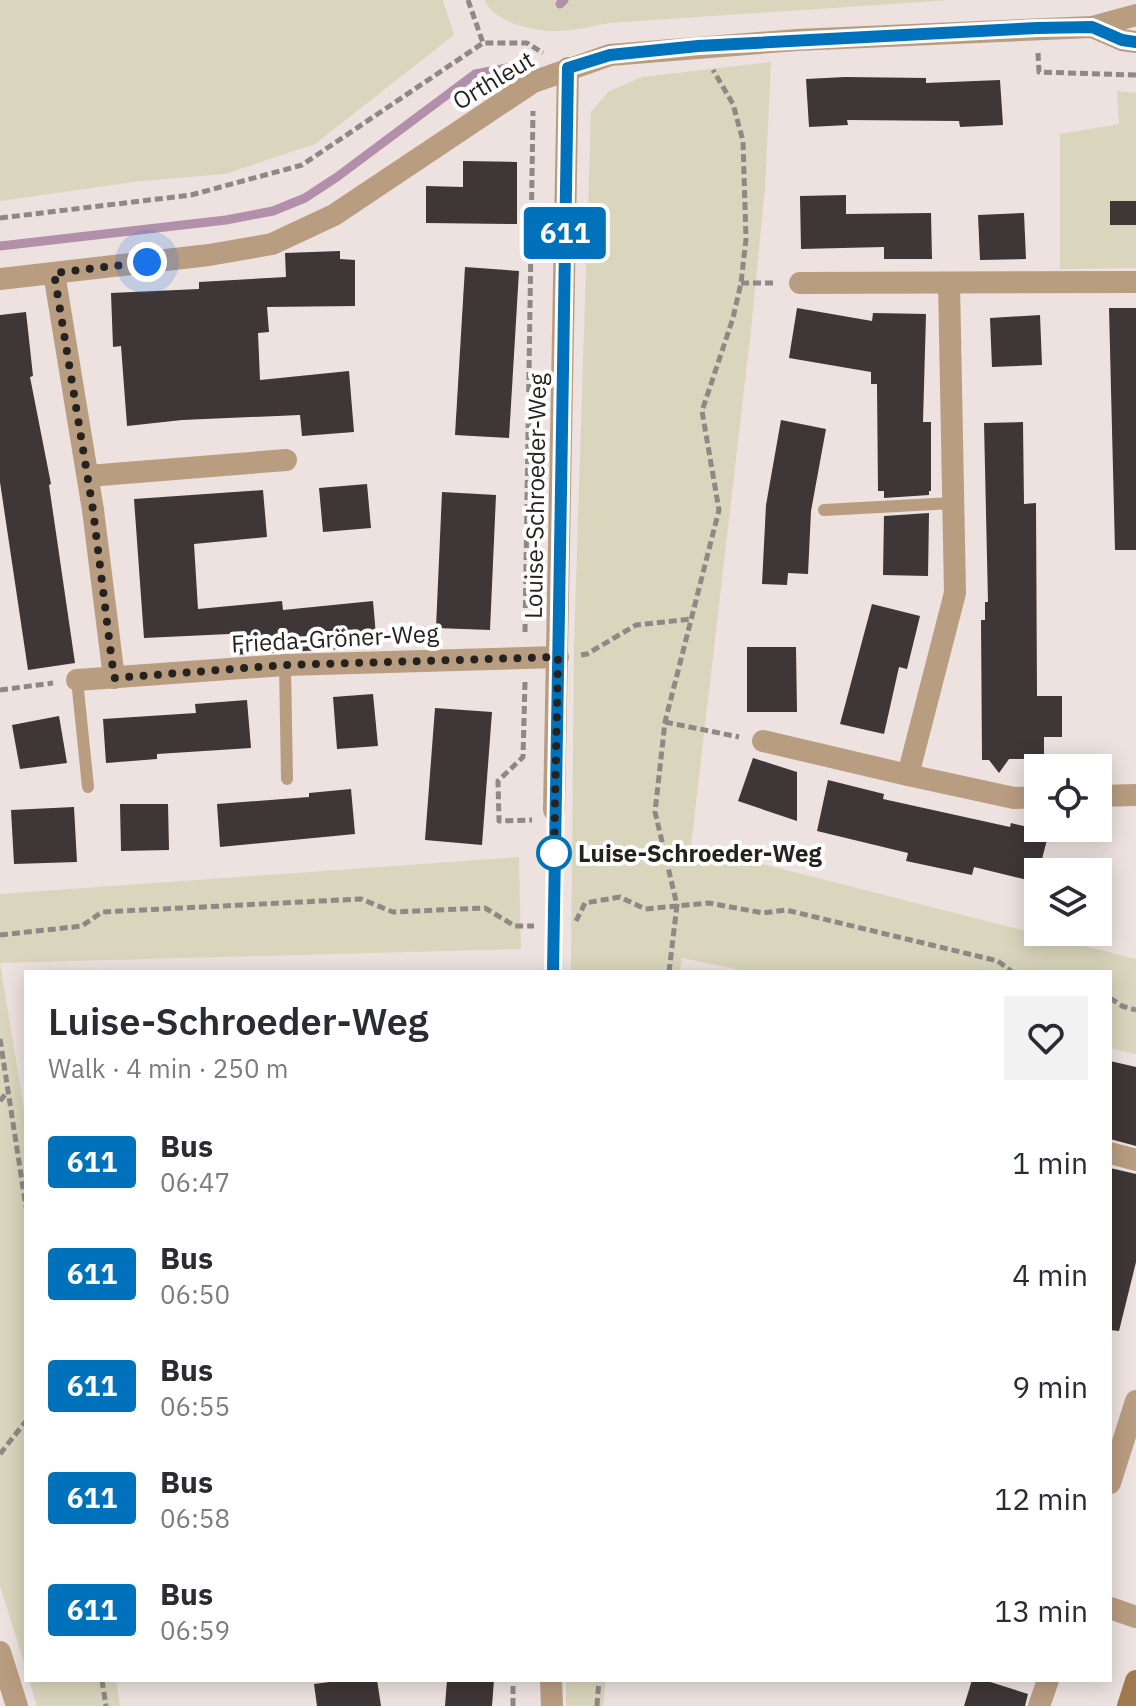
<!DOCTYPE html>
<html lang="en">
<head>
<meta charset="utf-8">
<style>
  body { margin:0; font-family:"IBM Plex Sans",sans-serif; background:#f2f2f3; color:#2b2b33; height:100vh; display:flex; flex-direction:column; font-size:30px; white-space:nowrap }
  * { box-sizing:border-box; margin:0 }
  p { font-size:26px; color:#7c7c81 }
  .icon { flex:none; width:44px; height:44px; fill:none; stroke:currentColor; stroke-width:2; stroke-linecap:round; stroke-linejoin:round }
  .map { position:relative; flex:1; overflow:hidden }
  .sheet { position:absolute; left:24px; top:970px; width:1088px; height:712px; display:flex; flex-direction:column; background:#fff; border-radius:0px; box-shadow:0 4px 20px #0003 }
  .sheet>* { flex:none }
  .badge { padding:0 16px; border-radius:6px; font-size:28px; line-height:52px }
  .buttons { position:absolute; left:1024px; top:754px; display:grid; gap:16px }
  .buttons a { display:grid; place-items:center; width:88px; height:88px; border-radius:0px; background:#fff; box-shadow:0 4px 20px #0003; font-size:40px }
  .you { position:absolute; width:40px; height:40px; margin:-20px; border:6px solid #fff; border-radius:50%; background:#1a73e8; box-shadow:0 0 0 12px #1a73e833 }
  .map>.badge { position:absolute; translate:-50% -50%; box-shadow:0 0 0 4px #fff }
  .round { display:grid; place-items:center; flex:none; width:84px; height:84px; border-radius:0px; background:#f2f2f3 }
  .summary { display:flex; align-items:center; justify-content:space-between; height:136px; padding:0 24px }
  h1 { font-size:38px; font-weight:600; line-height:60px }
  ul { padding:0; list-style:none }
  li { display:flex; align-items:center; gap:24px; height:112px; padding:0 24px }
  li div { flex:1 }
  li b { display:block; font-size:30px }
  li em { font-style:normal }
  li .badge { min-width:88px; font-weight:700; text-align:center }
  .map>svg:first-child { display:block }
</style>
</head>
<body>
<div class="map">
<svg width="1136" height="1706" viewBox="0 0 1136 1706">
  <rect width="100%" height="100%" fill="#ede2df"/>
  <!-- green -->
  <g fill="#dad5bd">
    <polygon points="0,0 443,0 454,35 315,144 225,174 140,181 0,201"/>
    <path d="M485,0H951L609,23C592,26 574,31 558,31C536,32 492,22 485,0Z"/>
    <polygon points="771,62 765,189 751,330 691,846 1136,959 1136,1054 1110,1048 1110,972 750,972 682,958 680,972 571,972 574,645 591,112 608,92 642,77"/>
    <polygon points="1117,91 1136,93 1136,268 1060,269 1060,134 1119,124"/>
    <polygon points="519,857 521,949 0,963 26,1122 26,1669 0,1586 0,894"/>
    <polygon points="29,1680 116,1680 120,1706 37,1706"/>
    <polygon points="566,1680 606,1680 603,1706 566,1706"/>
  </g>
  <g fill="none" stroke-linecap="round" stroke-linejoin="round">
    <!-- stream -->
    <g stroke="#b290a9" stroke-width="9">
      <polyline points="560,4 564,0"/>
      <polyline points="0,246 226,220 273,211 305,198 337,177 475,74 507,68"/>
    </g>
  </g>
  <!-- building -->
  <g fill="#3e3637">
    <polygon points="845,77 926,78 926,83 1000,80 1003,125 960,127 959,121 847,120 848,125 809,127 806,79"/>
    <polygon points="463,161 517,162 517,224 426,223 426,186 463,187"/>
    <polygon points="846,195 846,214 931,213 932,259 884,259 884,247 801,249 800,196"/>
    <rect x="1110" y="201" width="26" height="24"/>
    <polygon points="1024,213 1026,259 980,260 978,215"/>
    <polygon points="340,251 340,259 355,260 355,306 267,307 269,332 258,333 260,380 349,371 354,432 302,436 300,415 182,420 127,426 121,346 113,347 111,293 199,289 199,282 286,277 285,253"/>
    <polygon points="465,267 519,271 509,438 455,435"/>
    <polygon points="797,308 872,321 873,313 926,314 923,422 931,422 931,491 929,491 929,495 884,498 884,491 878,491 877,384 871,384 871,372 789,358"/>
    <polygon points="1109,308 1136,308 1136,550 1115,550"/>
    <polygon points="26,312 33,376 30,377 51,484 49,485 75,663 28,670 0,482 0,315"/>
    <polygon points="1040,315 1042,365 992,367 990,318"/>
    <polygon points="781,420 826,429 811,511 808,574 788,573 787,585 762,584 766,505"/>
    <polygon points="1023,422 1024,504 1036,503 1037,696 1062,696 1062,737 1044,737 1044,759 1009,759 999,773 989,760 982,760 981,620 985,620 985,602 988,602 984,423"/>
    <polygon points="367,484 371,528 323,532 319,488"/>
    <polygon points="263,490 267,537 194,544 198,609 282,601 283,610 373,601 377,647 231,655 229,634 144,638 134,499"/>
    <polygon points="442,492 496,495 490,630 436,628"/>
    <polygon points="929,513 928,576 883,575 884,516"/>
    <polygon points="872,604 920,616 907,669 899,667 884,734 840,724"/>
    <polygon points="747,647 796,647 797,712 747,712"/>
    <polygon points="373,694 378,746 337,749 333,697"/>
    <polygon points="247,700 251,748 157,754 157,759 106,763 103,719 196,713 195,704"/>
    <polygon points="435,708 492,712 482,845 425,840"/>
    <polygon points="59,716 67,763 20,769 12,725"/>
    <polygon points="753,758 797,772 797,821 738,801"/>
    <polygon points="828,780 884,794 883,799 1010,827 1011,823 1049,832 1036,882 974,867 972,875 906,861 908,853 817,831"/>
    <polygon points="351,789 355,834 220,847 217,804 309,797 309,793"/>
    <polygon points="120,804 168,804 169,850 121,851"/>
    <polygon points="74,807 77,862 14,864 11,810"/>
    <polygon points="1110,1061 1136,1067 1136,1146 1110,1139"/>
    <polygon points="1110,1168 1136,1174 1136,1262 1119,1331 1110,1330"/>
    <polygon points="346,1680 377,1680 381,1706 317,1706 314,1684"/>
    <polygon points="447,1680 494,1680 492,1706 445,1706"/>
    <polygon points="972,1680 984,1680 1028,1694 1025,1706 964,1706"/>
  </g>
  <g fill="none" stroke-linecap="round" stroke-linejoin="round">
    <!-- path -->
    <g stroke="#908886" stroke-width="5" stroke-dasharray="8 4" stroke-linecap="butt">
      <polyline points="468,0 483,43"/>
      <polyline points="1038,53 1039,72 1136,75"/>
      <polyline points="0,218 191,195 302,165 483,43 527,43 543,53"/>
      <polyline points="741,283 776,283"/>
      <polyline points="525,632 533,111"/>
      <polyline points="581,655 587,654 636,625 692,619"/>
      <polyline points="525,682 523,757 498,781 499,821 532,820"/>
      <polyline points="0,690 53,683"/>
      <polyline points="665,722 739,737"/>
      <polyline points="576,921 585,903 620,897 645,909 709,903 763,913 786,910 998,961 1012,972"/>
      <polyline points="0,935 82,926 102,912 361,899 393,912 485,908 515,926 534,926"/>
      <polyline points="669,972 677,905 655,812 665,722 719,510 702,411 733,318 741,283 746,239 743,141 733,104 713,70"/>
      <polyline points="1110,998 1122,1006 1136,1010"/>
      <polyline points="0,1039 26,1207"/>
      <polyline points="0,1101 7,1092"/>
      <polyline points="0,1454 26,1421"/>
      <polyline points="102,1680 106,1706"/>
      <polyline points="513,1706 513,1680"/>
      <polyline points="597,1706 599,1680"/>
    </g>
    <!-- service -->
    <g stroke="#b99d81" stroke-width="12">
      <polyline points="824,510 953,503"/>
      <polyline points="285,665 287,779"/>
      <polyline points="77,680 88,787"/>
      <polyline points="553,972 554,810"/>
    </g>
    <!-- minor -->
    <g stroke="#b99d81" stroke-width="22">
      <polyline points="1092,27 1122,40 1136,42"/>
      <polyline points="54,273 93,510 114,678"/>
      <polyline points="0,279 209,255 272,244 334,215 533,82 610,55 797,40 1092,27 1136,15"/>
      <polyline points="800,283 1136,282"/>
      <polyline points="949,283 955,593 908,775 1014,798 1038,797"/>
      <polyline points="88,476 286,460"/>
      <polyline points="77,680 285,665 558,657"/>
      <polyline points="763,741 908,775"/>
      <polyline points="1098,796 1136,795"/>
      <polyline points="554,810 568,68"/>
      <polyline points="1110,1153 1136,1160"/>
      <polyline points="1110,1483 1136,1401"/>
      <polyline points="1110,1608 1136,1617"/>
      <polyline points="0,1652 17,1706"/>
      <polyline points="551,1680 552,1706"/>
      <polyline points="1039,1706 1048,1680"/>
    </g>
    <!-- secondary -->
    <polyline stroke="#a1794e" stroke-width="22" points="1128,1706 1136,1681"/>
  </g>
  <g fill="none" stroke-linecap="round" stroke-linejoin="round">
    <!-- line casing -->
    <g stroke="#fff" stroke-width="18">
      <polyline id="line" points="553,972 568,68 610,55 698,46 1037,28 1092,27 1122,40 1136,42"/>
    </g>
    <!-- line -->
    <use href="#line" stroke="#0072bc" stroke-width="12"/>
    <!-- walk -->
    <polyline stroke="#262220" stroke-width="8" stroke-dasharray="0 14.4" points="147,262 54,273 93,510 114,678 285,665 558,657 554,853"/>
  </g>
  <!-- markers -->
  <circle fill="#fff" stroke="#0072bc" stroke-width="4" cx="554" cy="853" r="16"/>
  <g text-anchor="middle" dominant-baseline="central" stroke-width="8" stroke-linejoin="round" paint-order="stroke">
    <!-- street labels -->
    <g font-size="24" fill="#262220" stroke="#fff">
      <text transform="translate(493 80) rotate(-31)">Orthleut</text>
      <text transform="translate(535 496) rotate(-89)">Louise-Schroeder-Weg</text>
      <text transform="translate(335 638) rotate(-3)">Frieda-Gröner-Weg</text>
    </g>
    <!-- stop labels -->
    <g font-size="24" font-weight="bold" fill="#262220" stroke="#fff" text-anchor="start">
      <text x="578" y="853">Luise-Schroeder-Weg</text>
    </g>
  </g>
</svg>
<div class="buttons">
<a><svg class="icon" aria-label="locate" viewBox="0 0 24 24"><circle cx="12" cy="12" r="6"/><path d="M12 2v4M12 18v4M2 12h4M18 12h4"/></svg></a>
<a><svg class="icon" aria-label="layers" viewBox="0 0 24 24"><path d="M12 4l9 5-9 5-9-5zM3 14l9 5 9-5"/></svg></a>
</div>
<div class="you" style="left:147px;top:262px"></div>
<b class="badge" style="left:565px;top:233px;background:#0072bc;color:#fff">611</b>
<section class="sheet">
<div class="summary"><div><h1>Luise-Schroeder-Weg</h1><p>Walk · 4 min · 250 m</p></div><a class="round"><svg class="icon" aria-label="heart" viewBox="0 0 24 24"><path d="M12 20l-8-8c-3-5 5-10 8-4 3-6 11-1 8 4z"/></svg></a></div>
<ul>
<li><span class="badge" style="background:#0072bc;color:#fff">611</span><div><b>Bus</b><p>06:47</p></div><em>1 min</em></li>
<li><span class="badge" style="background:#0072bc;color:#fff">611</span><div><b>Bus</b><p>06:50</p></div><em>4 min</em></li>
<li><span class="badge" style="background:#0072bc;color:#fff">611</span><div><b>Bus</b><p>06:55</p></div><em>9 min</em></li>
<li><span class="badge" style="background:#0072bc;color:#fff">611</span><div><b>Bus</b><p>06:58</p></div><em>12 min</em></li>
<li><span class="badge" style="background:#0072bc;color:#fff">611</span><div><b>Bus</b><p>06:59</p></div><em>13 min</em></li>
</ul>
</section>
</div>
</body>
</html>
